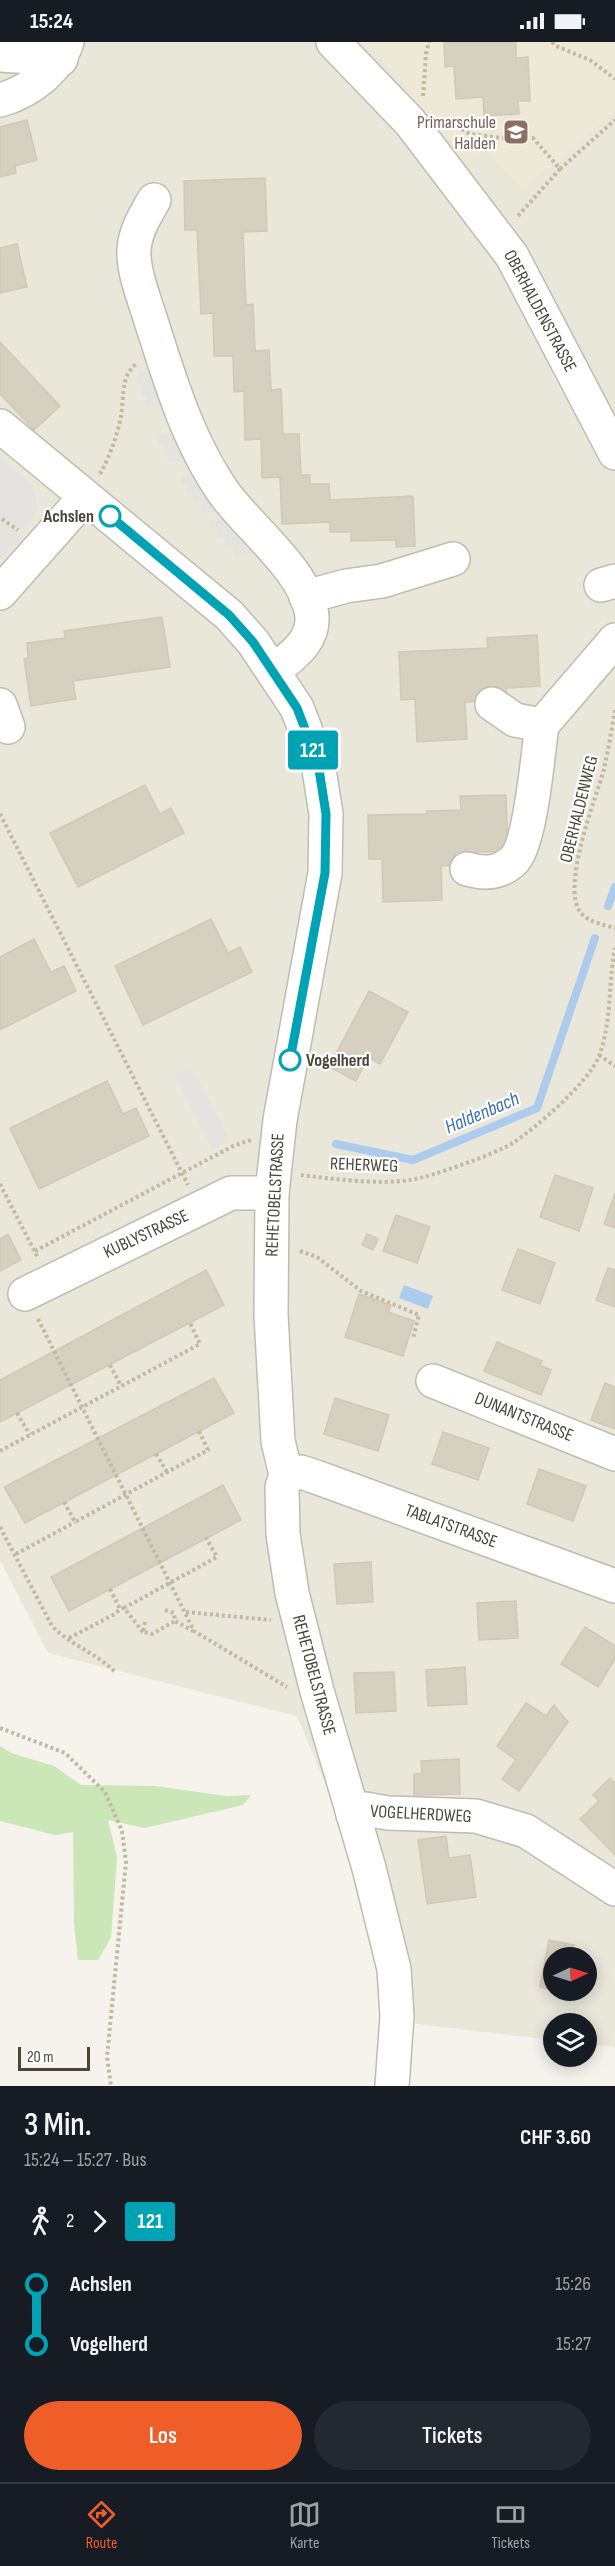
<!DOCTYPE html>
<html lang="de">
<head>
<meta charset="utf-8">
<style>
  body { margin:0; font-family:"Sofia Sans Condensed",sans-serif; background:#242831; color:#f1f3f6; height:100vh; display:flex; flex-direction:column; font-size:22px; white-space:nowrap }
  * { box-sizing:border-box; margin:0 }
  p { font-size:20px; color:#9ea1a6 }
  .icon { flex:none; width:33px; height:33px; fill:none; stroke:currentColor; stroke-width:2; stroke-linecap:round; stroke-linejoin:round }
  .map { position:relative; height:2044px; overflow:hidden }
  .sheet { display:flex; flex-direction:column; background:#171b24; flex:1 }
  .sheet>* { flex:none }
  .badge { padding:0 12px; border-radius:4px; font-size:21px; line-height:39px }
  .needle { width:39px; rotate:86deg }
  .tools { position:absolute; left:543px; top:1905px; display:grid; gap:12px }
  .tools a { display:grid; place-items:center; width:54px; height:54px; border-radius:50%; background:#171b24; box-shadow:0 3px 15px #0003; font-size:30px }
  .scale { position:absolute; left:18px; bottom:15px; width:72px; box-sizing:border-box; padding-left:6px; border:3px solid #494539; border-top:0; font-size:16px; line-height:21px; white-space:nowrap; color:#494539; -webkit-text-stroke:4px #fff; paint-order:stroke }
  .map>.badge { position:absolute; translate:-50% -50%; box-shadow:0 0 0 3px #fff }
  .legs { display:flex; align-items:center; gap:9px; height:66px; padding:0 24px; font-size:20px }
  .legs p { margin-inline-start:auto }
  .overview { display:flex; align-items:center; justify-content:space-between; height:102px; padding:0 24px }
  h1 { font-size:33px; font-weight:600; line-height:45px }
  .button { display:flex; gap:12px; margin-top:auto; padding:12px 24px }
  .button a { flex:1; height:69px; border-radius:36px; background:#ef5e29; color:#fff; font-size:24px; font-weight:600; line-height:69px; text-align:center }
  .button a+a { background:#242831; color:#f1f3f6 }
  ul { padding:0 24px; list-style:none }
  li { display:flex; align-items:center; gap:21px; height:60px; font-size:22px }
  li i { display:grid; place-items:center; width:9px; height:100%; margin:0 8px; background:currentColor }
  li i::after { content:''; width:15px; height:15px; margin:-8px; border:4px solid; border-radius:50%; background:#171b24 }
  li p { margin-inline-start:auto }
  li:first-child i { background:linear-gradient(#0000 50%,currentColor 0) }
  li:last-child i { background:linear-gradient(currentColor 50%,#0000 0) }
  .status { display:flex; justify-content:space-between; align-items:center; height:42px; padding:0 30px; background:#171b24; direction:ltr }
  .status svg { height:16px; fill:currentColor }
  .menu { display:flex; justify-content:space-around; align-items:center; height:84px; border-top:2px solid #363941; background:#171b24; font-size:16px; color:#9ea1a6 }
  .menu a { display:grid; justify-items:center; gap:3px }
  .menu .on { color:#ef5e29 }
  .map>svg:first-child { display:block }
</style>
</head>
<body>
<div class="status"><b>15:24</b><svg viewBox="0 0 49 12"><path d="M0 12V9h3v3zM5 12V6h3v6zM10 12V3h3v9zM15 12V0h3v12zM26 1h20v11H26zM47 4h2v5h-2z"/></svg></div>
<div class="map">
<svg width="615" height="2044" viewBox="0 0 615 2044">
  <rect width="100%" height="100%" fill="#f5f3ec"/>
  <!-- residential -->
  <path fill="#e9e6da" fill-rule="evenodd" d="M0,0H615V2005L587,2002L586,1982H554L553,1998L416,1982L383,1879L297,1674L48,1611L0,1518ZM554,1916H586V1948H554Z"/>
  <!-- education -->
  <polygon fill="#ede9d6" points="362,0 444,0 445,24 454,24 456,56 483,55 484,74 518,72 518,59 530,59 527,15 516,16 516,0 615,0 615,70 522,148 484,107 468,121 382,17"/>
  <!-- green -->
  <polygon fill="#cbe7b7" points="0,1704 11,1711 54,1724 81,1743 155,1744 227,1754 251,1753 243,1763 145,1786 108,1778 117,1815 111,1896 98,1918 78,1918 74,1882 73,1790 55,1793 0,1779"/>
  <!-- parking -->
  <g fill="#e4e3df">
    <polygon points="137,330 157,330 169,365 146,365 146,355 143,355"/>
    <polygon points="179,391 191,418 168,419 163,402 159,402 158,392"/>
    <polygon points="0,415 28,440 35,451 37,464 35,473 24,489 10,478 8,484 22,494 0,517"/>
    <polygon points="200,434 224,470 202,470 202,461 194,461 194,453 187,453 187,443 182,443 182,435"/>
    <polygon points="211,477 230,477 260,510 234,513 233,504 225,504 225,495 218,495 217,486 210,486"/>
    <polygon points="191,1025 230,1099 213,1108 175,1033"/>
  </g>
  <!-- water -->
  <polygon fill="#accbed" points="404,1243 433,1254 428,1267 399,1256"/>
  <g fill="none" stroke-linecap="round" stroke-linejoin="round">
    <!-- stream -->
    <g stroke="#accbed" stroke-width="8">
      <polyline points="608,864 615,845"/>
      <polyline points="336,1102 413,1118 537,1066 595,896"/>
    </g>
  </g>
  <!-- building -->
  <g fill="#d6d0c1" stroke="#d1c9b5" stroke-width="1.5">
    <polygon points="444,0 516,0 516,16 528,15 530,59 518,59 519,72 484,74 483,55 456,57 454,24 445,25"/>
    <polygon points="27,78 37,118 15,124 16,131 0,135 0,85"/>
    <polygon points="265,136 267,189 243,190 246,263 253,262 255,309 269,308 271,348 281,347 283,392 299,392 301,433 310,433 310,442 329,442 330,458 413,454 415,504 396,505 396,498 351,499 351,490 330,490 330,480 282,482 280,435 262,436 261,397 245,398 244,349 234,350 233,314 214,314 213,271 201,272 197,188 185,188 184,139"/>
    <polygon points="17,202 27,245 0,251 0,206"/>
    <polygon points="0,300 60,364 34,388 0,352"/>
    <polygon points="162,575 170,625 73,639 76,657 31,664 24,617 28,616 27,601 65,596 64,589"/>
    <polygon points="537,593 540,644 506,646 507,658 465,660 467,697 417,700 415,657 401,658 399,610 488,606 487,596"/>
    <polygon points="145,743 160,772 171,766 184,791 78,845 50,791"/>
    <polygon points="506,753 508,809 476,810 476,823 441,824 442,858 383,860 382,817 369,817 368,773 427,772 427,769 461,768 460,754"/>
    <polygon points="211,877 228,911 240,905 252,930 143,983 115,924"/>
    <polygon points="34,897 51,930 64,924 76,949 0,988 0,915"/>
    <polygon points="369,949 408,970 380,1022 368,1015 356,1039 329,1025"/>
    <polygon points="107,1039 123,1072 136,1066 149,1094 39,1147 10,1086"/>
    <polygon points="555,1133 593,1146 579,1189 540,1175"/>
    <polygon points="615,1151 615,1186 604,1182"/>
    <polygon points="396,1173 430,1185 417,1221 383,1209"/>
    <polygon points="8,1192 21,1218 0,1229 0,1197"/>
    <polygon points="367,1192 378,1197 373,1208 362,1203"/>
    <polygon points="518,1207 555,1221 540,1262 502,1248"/>
    <polygon points="608,1226 615,1228 615,1265 596,1258"/>
    <polygon points="206,1228 224,1263 0,1380 0,1338"/>
    <polygon points="359,1252 391,1263 388,1270 414,1279 403,1314 345,1295"/>
    <polygon points="497,1300 542,1319 540,1323 551,1328 541,1353 484,1329"/>
    <polygon points="214,1336 234,1371 25,1481 4,1445"/>
    <polygon points="605,1341 615,1345 615,1387 591,1378"/>
    <polygon points="335,1356 389,1373 378,1409 324,1392"/>
    <polygon points="443,1390 489,1406 478,1438 432,1422"/>
    <polygon points="539,1427 586,1444 573,1479 527,1462"/>
    <polygon points="223,1443 241,1478 69,1569 51,1535"/>
    <polygon points="371,1520 373,1560 337,1562 334,1522"/>
    <polygon points="516,1559 518,1596 479,1598 477,1561"/>
    <polygon points="585,1585 615,1604 615,1617 598,1645 561,1622"/>
    <polygon points="465,1625 467,1662 428,1664 426,1628"/>
    <polygon points="394,1630 396,1669 356,1671 354,1631"/>
    <polygon points="526,1661 546,1674 554,1663 568,1680 519,1749 502,1737 516,1718 497,1704"/>
    <polygon points="459,1717 460,1752 414,1753 414,1732 422,1732 421,1719"/>
    <polygon points="610,1736 615,1741 615,1813 580,1777 599,1759 593,1753"/>
    <polygon points="446,1794 449,1816 470,1813 476,1855 427,1862 418,1798"/>
    <polygon points="549,1898 574,1903 572,1911 583,1914 583,1916 554,1916 554,1948 540,1945"/>
  </g>
  <g fill="none" stroke-linecap="round" stroke-linejoin="round">
    <!-- minor casing -->
    <g stroke="#c0bcae" stroke-width="36">
      <g id="minor">
        <polyline points="333,0 410,80 512,214 615,411"/>
        <polyline points="0,13 61,17"/>
        <path d="M0,58C29,50 57,29 67,0"/>
        <path d="M154,158C145,174 135,189 134,208C133,231 145,258 151,279C170,338 188,400 224,451C248,485 310,532 312,576C313,601 290,615 274,629"/>
        <polyline points="0,384 229,573 253,600 297,666 318,721 326,772 325,831 280,1078 272,1151 271,1273 278,1399 286,1433 282,1445 283,1492 292,1551 317,1649 369,1826 394,1927 397,1974 392,2044"/>
        <polyline points="601,543 615,539"/>
        <polyline points="0,551 85,455"/>
        <polyline points="306,555 346,544 382,539 453,517"/>
        <polyline points="492,662 515,678 542,683 615,598"/>
        <polyline points="0,663 8,685"/>
        <path d="M467,827C484,832 500,832 514,818C531,801 538,710 542,683"/>
        <polyline points="25,1252 231,1151 272,1151"/>
        <polyline points="433,1339 615,1412"/>
        <polyline points="286,1433 301,1430 316,1435 615,1544"/>
        <polyline points="353,1773 365,1767 388,1771 476,1774 526,1789 615,1847"/>
      </g>
    </g>
    <!-- path -->
    <g stroke="#c1b9a0" stroke-width="4" stroke-dasharray="3 3" stroke-linecap="butt">
      <polyline points="552,0 556,4 590,18 615,37"/>
      <polyline points="423,54 426,12 429,0"/>
      <polyline points="446,78 470,92 501,96 533,96 560,127 517,175"/>
      <polyline points="560,127 615,78"/>
      <path d="M100,432C109,416 116,397 120,379C125,359 119,336 136,322"/>
      <polyline points="2,477 18,488"/>
      <path d="M615,668C612,687 608,708 604,727C596,757 560,845 581,871C588,880 605,883 615,886"/>
      <polyline points="0,772 188,1143"/>
      <polyline points="599,1013 615,1024"/>
      <path d="M301,1133C332,1137 379,1143 410,1138C431,1135 495,1112 513,1101C538,1084 588,1041 599,1014C612,980 608,941 615,906"/>
      <polyline points="0,1142 38,1216"/>
      <polyline points="35,1209 233,1104 251,1098"/>
      <polyline points="300,1209 317,1215 361,1249 419,1273 413,1296"/>
      <polyline points="38,1277 194,1589 287,1645"/>
      <polyline points="110,1323 121,1344"/>
      <polyline points="17,1371 30,1393"/>
      <polyline points="0,1409 200,1302 190,1281"/>
      <polyline points="156,1412 167,1430"/>
      <polyline points="64,1460 75,1480 208,1408 199,1389"/>
      <path d="M0,1485L52,1584C70,1603 97,1611 116,1631"/>
      <polyline points="16,1512 75,1480"/>
      <polyline points="110,1547 120,1567 124,1566 143,1590"/>
      <polyline points="124,1566 217,1515 206,1496"/>
      <polyline points="165,1568 174,1571 175,1579 193,1589"/>
      <polyline points="186,1570 271,1578"/>
      <polyline points="145,1580 143,1590 152,1592 175,1579"/>
      <polyline points="69,1596 115,1572 120,1567"/>
      <polyline points="0,1686 65,1711 105,1750 122,1789 126,1820 107,2015 111,2044"/>
    </g>
    <!-- minor -->
    <use href="#minor" stroke="#fff" stroke-width="33"/>
  </g>
  <g fill="none" stroke-linecap="round" stroke-linejoin="round">
    <!-- line-1 casing -->
    <g stroke="#fff" stroke-width="14">
      <polyline id="line-1" points="110,474 229,573 253,600 297,666 318,721 326,772 325,831 290,1018"/>
    </g>
    <!-- line-1 -->
    <use href="#line-1" stroke="#00a3b4" stroke-width="9"/>
  </g>
  <!-- icons -->
  <defs>
    <g id="school-square" transform="scale(1.35)"><rect x="-9" y="-9" width="18" height="18" rx="4" fill="#8d6e63" stroke="#fff"/><path d="M0-5L7-2L0 1L-7-2ZM-4 1L0 2.5L4 1V4Q0 6-4 4Z" fill="#fff"/></g>
  </defs>
  <g fill-rule="evenodd">
    <use href="#school-square" x="516" y="90"/>
  </g>
  <!-- markers -->
  <g fill="#fff" stroke="#00a3b4" stroke-width="3">
    <circle cx="110" cy="474" r="10"/>
    <circle cx="290" cy="1018" r="10"/>
  </g>
  <g text-anchor="middle" dominant-baseline="central" stroke-width="4.5" stroke-linejoin="round" paint-order="stroke">
    <!-- education labels -->
    <g font-size="18" fill="#785e54" stroke="#fff" text-anchor="end">
      <text x="496" y="80">Primarschule<tspan x="496" dy="21">Halden</tspan></text>
    </g>
    <!-- street labels -->
    <g font-size="18" fill="#494539" stroke="#fff">
      <text transform="translate(540 269) rotate(62)">OBERHALDENSTRASSE</text>
      <text transform="translate(579 767) rotate(-76)">OBERHALDENWEG</text>
      <text transform="translate(364 1123) rotate(2)">REHERWEG</text>
      <text transform="translate(275 1153) rotate(-87)">REHETOBELSTRASSE</text>
      <text transform="translate(146 1192) rotate(-25)">KUBLYSTRASSE</text>
      <text transform="translate(524 1375) rotate(22)">DUNANTSTRASSE</text>
      <text transform="translate(451 1484) rotate(20)">TABLATSTRASSE</text>
      <text transform="translate(314 1633) rotate(75)">REHETOBELSTRASSE</text>
      <text transform="translate(421 1772) rotate(3)">VOGELHERDWEG</text>
    </g>
    <!-- stop labels -->
    <g font-size="18" font-weight="bold" fill="#494539" stroke="#fff" text-anchor="end">
      <text x="94" y="474">Achslen</text>
      <text x="306" y="1018" text-anchor="start">Vogelherd</text>
    </g>
    <!-- water labels -->
    <g font-size="20" font-style="italic" fill="#376fb1" stroke="#fff">
      <text transform="translate(482 1071) rotate(-23)">Haldenbach</text>
    </g>
  </g>
</svg>
<div class="tools">
<a><svg class="needle" viewBox="-14 -14 28 28"><path d="M0-13l5 13h-10z" fill="#e53935"/><path d="M0 13l5-13h-10z" fill="#9ea1a6"/></svg></a>
<a><svg class="icon" aria-label="layers" viewBox="0 0 24 24"><path d="M12 4l9 5-9 5-9-5zM3 14l9 5 9-5"/></svg></a>
</div>
<div class="scale">20 m</div>
<b class="badge" style="left:313px;top:708px;background:#00a3b4;color:#fff">121</b>
</div>
<section class="sheet">
<div class="overview"><div><h1>3 Min.</h1><p>15:24 – 15:27 · Bus</p></div><b>CHF 3.60</b></div>
<div class="legs"><svg class="icon" aria-label="walk" viewBox="0 0 24 24"><circle cx="13" cy="4" r="2"/><path d="M13 8l-2 6 4 7M11 14l-3 7M7 12l3-4h3l4 4"/></svg>2<svg class="icon" aria-label="forward" viewBox="0 0 24 24"><path d="M9 5l7 7-7 7"/></svg><b class="badge" style="background:#00a3b4;color:#fff">121</b></div>
<ul>
<li><i style="color:#00a3b4"></i><b>Achslen</b><p>15:26</p></li>
<li><i style="color:#00a3b4"></i><b>Vogelherd</b><p>15:27</p></li>
</ul>
<div class="button"><a>Los</a><a>Tickets</a></div>
</section>
<nav class="menu">
<a class="on"><svg class="icon" aria-label="directions" viewBox="0 0 24 24"><path d="M12 3l9 9-9 9-9-9zM9 14v-3h6M13 9l2 2-2 2"/></svg>Route</a>
<a><svg class="icon" aria-label="map" viewBox="0 0 24 24"><path d="M3 6l6-2 6 2 6-2v14l-6 2-6-2-6 2zM9 4v14M15 6v14"/></svg>Karte</a>
<a><svg class="icon" aria-label="tickets" viewBox="0 0 24 24"><path d="M3 7h18v10H3zM15 7v10"/></svg>Tickets</a>
</nav>
</body>
</html>
